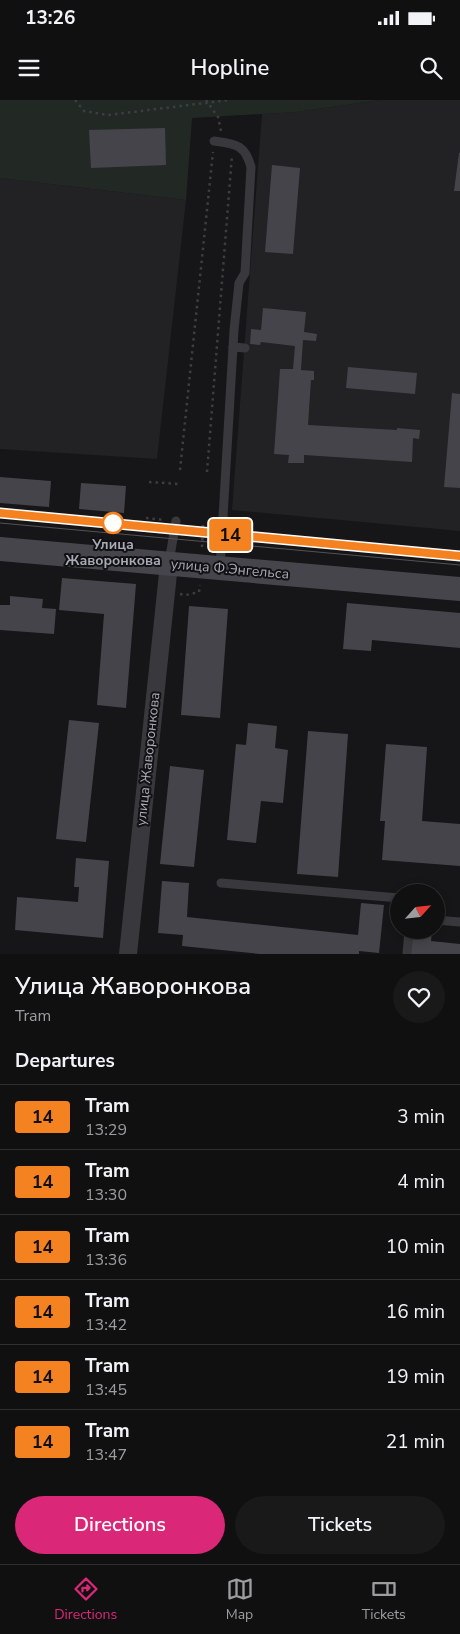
<!DOCTYPE html>
<html lang="en">
<head>
<meta charset="utf-8">
<style>
  body { margin:0; font-family:"Nunito Sans",sans-serif; background:#19191a; color:#f1f3f6; height:100vh; display:flex; flex-direction:column; font-size:19px; white-space:nowrap }
  * { box-sizing:border-box; margin:0 }
  p { font-size:16px; color:#9c9d9f }
  .icon { flex:none; width:28px; height:28px; fill:none; stroke:currentColor; stroke-width:2; stroke-linecap:round; stroke-linejoin:round }
  .map { position:relative; height:854px; overflow:hidden }
  .drawer { display:flex; flex-direction:column; background:#101011; flex:1 }
  .drawer>* { flex:none }
  .badge { padding:0 10px; border-radius:4px; font-size:18px; line-height:32px }
  .needle { width:32px; rotate:63deg }
  .controls { position:absolute; left:390px; top:784px; display:grid; gap:10px }
  .controls a { display:grid; place-items:center; width:55px; height:55px; border-radius:50%; background:#101011; box-shadow:0 2px 8px #0003,0 0 0 1px #303031; font-size:25px }
  .map>.badge { position:absolute; translate:-50% -50%; box-shadow:0 0 0 2px #fff }
  h2 { padding:0 15px; font-size:19px; line-height:45px }
  .round { display:grid; place-items:center; flex:none; width:52px; height:52px; border-radius:26px; background:#19191a }
  .headline { display:flex; align-items:center; justify-content:space-between; height:85px; padding:0 15px }
  h1 { font-size:24px; font-weight:600; line-height:38px }
  .cta { display:flex; gap:10px; margin-top:auto; padding:10px 15px }
  .cta a { flex:1; height:58px; border-radius:30px; background:#db2777; color:#fff; font-size:20px; font-weight:600; line-height:58px; text-align:center }
  .cta a+a { background:#19191a; color:#f1f3f6 }
  ul { padding:0; list-style:none }
  li { display:flex; align-items:center; gap:15px; height:65px; padding:0 15px; border-top:1px solid #303031 }
  li div { flex:1 }
  li b { display:block; font-size:19px }
  li em { font-style:normal }
  li .badge { min-width:55px; font-weight:700; text-align:center }
  .status { display:flex; justify-content:space-between; align-items:center; height:35px; padding:0 25px; background:#101011; direction:ltr }
  .status svg { height:14px; fill:currentColor }
  header { display:flex; justify-content:space-between; align-items:center; height:65px; padding:0 15px; background:#101011; font-size:22px; font-weight:600 }
  .menu { display:flex; justify-content:space-around; align-items:center; height:70px; border-top:1px solid #303031; background:#101011; font-size:14px; color:#9c9d9f }
  .menu a { display:grid; justify-items:center; gap:2px }
  .menu .current { color:#db2777 }
  .map>svg:first-child { display:block }
</style>
</head>
<body>
<div class="status"><b>13:26</b><svg viewBox="0 0 49 12"><path d="M0 12V9h3v3zM5 12V6h3v6zM10 12V3h3v9zM15 12V0h3v12zM26 1h20v11H26zM47 4h2v5h-2z"/></svg></div>
<header><svg class="icon" aria-label="menu" viewBox="0 0 24 24"><path d="M4 6h16M4 12h16M4 18h16"/></svg>Hopline<svg class="icon" aria-label="search" viewBox="0 0 24 24"><circle cx="10" cy="10" r="6"/><path d="M15 15l6 6"/></svg></header>
<div class="map">
<svg width="460" height="854" viewBox="0 0 460 854">
  <rect width="100%" height="100%" fill="#161517"/>
  <!-- built -->
  <g fill="#222124">
    <polygon points="380,0 460,0 460,431 232,410 262,14 296,12"/>
    <polygon points="0,78 186,100 157,359 0,349"/>
  </g>
  <!-- green -->
  <polygon fill="#222925" points="0,0 380,0 296,12 192,18 186,100 0,78"/>
  <!-- building -->
  <g fill="#45444a">
    <polygon points="165,28 166,65 91,68 89,30"/>
    <polygon points="459,53 460,53 460,91 454,91"/>
    <polygon points="272,65 300,68 293,154 265,152"/>
    <polygon points="263,208 306,212 304,232 317,234 316,241 303,240 301,270 314,271 314,280 311,280 308,325 397,330 397,328 420,330 419,339 413,338 412,362 304,355 304,363 288,363 289,355 274,354 280,269 293,269 295,246 261,242 260,245 250,244 251,229 261,230"/>
    <polygon points="348,267 417,273 415,294 346,288"/>
    <polygon points="452,293 460,294 460,388 444,387"/>
    <polygon points="0,377 51,381 49,407 0,403"/>
    <polygon points="81,383 126,386 124,413 79,409"/>
    <polygon points="62,478 136,484 126,608 97,605 104,514 59,510"/>
    <polygon points="10,496 43,499 42,508 56,509 54,534 0,530 0,505 10,505"/>
    <polygon points="347,503 460,513 460,548 372,540 371,551 343,549"/>
    <polygon points="189,506 228,509 220,618 181,615"/>
    <polygon points="69,620 99,623 86,742 56,739"/>
    <polygon points="248,623 277,626 275,648 288,650 283,703 261,701 256,743 227,740 236,644 246,645"/>
    <polygon points="308,631 348,634 338,777 297,774"/>
    <polygon points="386,644 427,647 422,721 460,724 460,766 382,760 385,721 380,721"/>
    <polygon points="170,666 204,670 194,767 160,764"/>
    <polygon points="76,758 109,761 103,838 15,830 17,797 78,802 79,787 74,787"/>
    <polygon points="162,781 189,783 187,817 358,835 361,803 384,805 379,853 359,851 359,854 260,854 182,846 183,835 158,833"/>
    <polygon points="413,830 432,832 431,841 460,844 460,854 410,854"/>
  </g>
  <g fill="none" stroke-linecap="round" stroke-linejoin="round">
    <!-- path -->
    <g stroke="#3d3d42" stroke-width="2.5" stroke-dasharray="2.5 4" stroke-linecap="butt">
      <polyline points="75,0 84,11 108,15 229,0"/>
      <polyline points="206,0 218,17 221,31"/>
      <polyline points="180,370 213,52"/>
      <polyline points="207,372 232,55"/>
      <polyline points="149,382 179,384"/>
      <polyline points="146,418 165,420"/>
      <polyline points="202,447 203,425"/>
      <polyline points="180,494 186,495 199,492 200,485"/>
    </g>
    <!-- lane -->
    <g stroke="#39393d" stroke-width="9">
      <path d="M214,41C235,44 245,44 251,67L245,173L239,183L234,230L220,468"/>
      <polyline points="233,247 245,248"/>
      <polyline points="169,462 176,421"/>
      <polyline points="221,783 399,798"/>
      <polyline points="436,820 460,822"/>
      <polyline points="407,854 409,830"/>
    </g>
    <!-- street -->
    <polyline stroke="#39393d" stroke-width="18" points="128,854 169,464"/>
    <!-- secondary -->
    <polyline stroke="#45454b" stroke-width="24" points="0,449 460,489"/>
    <!-- tram -->
    <g stroke="#525258" stroke-width="1">
      <polyline points="0,413 460,456"/>
      <polyline points="0,423 460,465"/>
    </g>
  </g>
  <g fill="none" stroke-linecap="round" stroke-linejoin="round">
    <!-- line casing -->
    <g stroke="#fff" stroke-width="11">
      <polyline id="line" points="0,413 460,456"/>
    </g>
    <!-- line -->
    <use href="#line" stroke="#f58220" stroke-width="8"/>
  </g>
  <!-- markers -->
  <circle fill="#fff" stroke="#f58220" stroke-width="2.5" cx="113" cy="423" r="10"/>
  <g text-anchor="middle" dominant-baseline="central" stroke-width="4" stroke-linejoin="round" paint-order="stroke">
    <!-- stop labels -->
    <g font-size="14" font-weight="bold" fill="#a8a9b6" stroke="#111012">
      <text x="113" y="444">Улица<tspan x="113" dy="16">Жаворонкова</tspan></text>
    </g>
    <!-- street labels -->
    <g font-size="14" fill="#a8a9b6" stroke="#111012">
      <text transform="translate(230 469) rotate(5)">улица Ф.Энгельса</text>
      <text transform="translate(148 659) rotate(-84)">улица Жаворонкова</text>
    </g>
  </g>
</svg>
<div class="controls">
<a><svg class="needle" viewBox="-14 -14 28 28"><path d="M0-13l5 13h-10z" fill="#e53935"/><path d="M0 13l5-13h-10z" fill="#9c9d9f"/></svg></a>
</div>
<b class="badge" style="left:230px;top:435px;background:#f58220;color:#111">14</b>
</div>
<section class="drawer">
<div class="headline"><div><h1>Улица Жаворонкова</h1><p>Tram</p></div><a class="round"><svg class="icon" aria-label="heart" viewBox="0 0 24 24"><path d="M12 20l-8-8c-3-5 5-10 8-4 3-6 11-1 8 4z"/></svg></a></div>
<h2>Departures</h2>
<ul>
<li><span class="badge" style="background:#f58220;color:#111">14</span><div><b>Tram</b><p>13:29</p></div><em>3 min</em></li>
<li><span class="badge" style="background:#f58220;color:#111">14</span><div><b>Tram</b><p>13:30</p></div><em>4 min</em></li>
<li><span class="badge" style="background:#f58220;color:#111">14</span><div><b>Tram</b><p>13:36</p></div><em>10 min</em></li>
<li><span class="badge" style="background:#f58220;color:#111">14</span><div><b>Tram</b><p>13:42</p></div><em>16 min</em></li>
<li><span class="badge" style="background:#f58220;color:#111">14</span><div><b>Tram</b><p>13:45</p></div><em>19 min</em></li>
<li><span class="badge" style="background:#f58220;color:#111">14</span><div><b>Tram</b><p>13:47</p></div><em>21 min</em></li>
</ul>
<div class="cta"><a>Directions</a><a>Tickets</a></div>
</section>
<nav class="menu">
<a class="current"><svg class="icon" aria-label="directions" viewBox="0 0 24 24"><path d="M12 3l9 9-9 9-9-9zM9 14v-3h6M13 9l2 2-2 2"/></svg>Directions</a>
<a><svg class="icon" aria-label="map" viewBox="0 0 24 24"><path d="M3 6l6-2 6 2 6-2v14l-6 2-6-2-6 2zM9 4v14M15 6v14"/></svg>Map</a>
<a><svg class="icon" aria-label="tickets" viewBox="0 0 24 24"><path d="M3 7h18v10H3zM15 7v10"/></svg>Tickets</a>
</nav>
</body>
</html>
